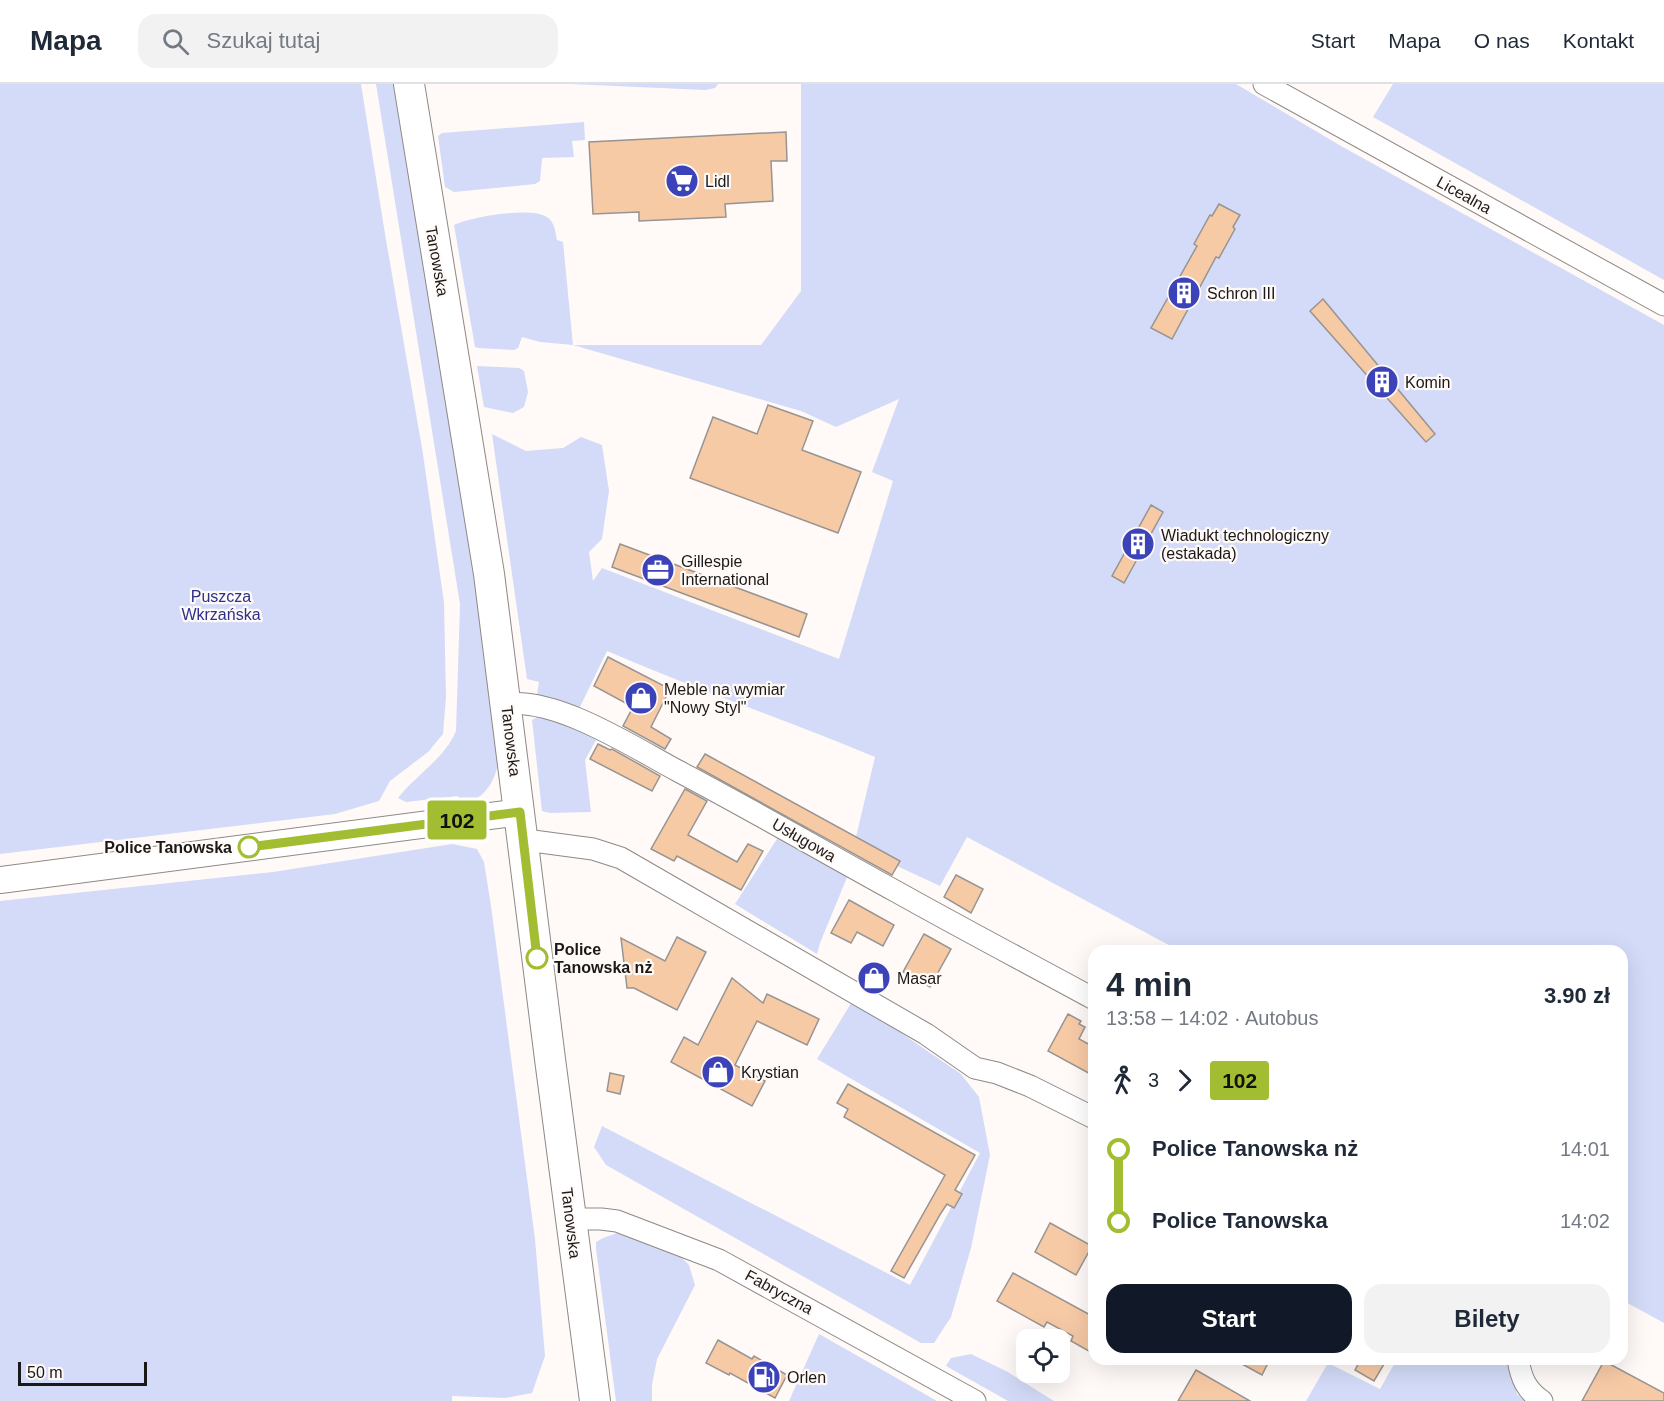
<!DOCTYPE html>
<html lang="pl">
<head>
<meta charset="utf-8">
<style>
  body { margin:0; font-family:Helvetica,sans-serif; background:#f2f2f3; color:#1f2937; height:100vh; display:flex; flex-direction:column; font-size:22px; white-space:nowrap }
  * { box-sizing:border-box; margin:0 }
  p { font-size:20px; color:#747a83 }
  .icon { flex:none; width:33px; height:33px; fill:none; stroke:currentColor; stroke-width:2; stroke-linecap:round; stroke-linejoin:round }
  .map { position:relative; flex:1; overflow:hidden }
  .sheet { position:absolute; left:1088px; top:861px; width:540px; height:420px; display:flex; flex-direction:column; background:#fff; border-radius:18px; box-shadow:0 6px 24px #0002 }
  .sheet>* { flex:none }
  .badge { padding:0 12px; border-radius:4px; font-size:21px; line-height:39px }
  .fabs { position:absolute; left:1016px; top:1245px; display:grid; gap:12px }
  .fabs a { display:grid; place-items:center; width:54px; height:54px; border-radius:12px; background:#fff; box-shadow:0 6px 24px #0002; font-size:30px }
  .scale { position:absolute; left:18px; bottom:15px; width:129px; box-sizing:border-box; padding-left:6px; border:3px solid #1b1918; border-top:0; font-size:16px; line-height:21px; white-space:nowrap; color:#1b1918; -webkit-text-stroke:4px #fffaf7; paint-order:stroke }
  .map>.badge { position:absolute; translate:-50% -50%; box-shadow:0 0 0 3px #fff }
  .legs { display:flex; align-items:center; gap:9px; height:66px; padding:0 18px; font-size:20px }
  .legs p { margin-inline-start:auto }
  .headline { display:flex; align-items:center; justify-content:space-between; height:102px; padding:0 18px }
  h1 { font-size:33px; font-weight:700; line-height:45px }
  .button { display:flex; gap:12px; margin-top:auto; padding:12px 18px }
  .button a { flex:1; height:69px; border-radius:18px; background:#111827; color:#fff; font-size:24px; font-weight:700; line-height:69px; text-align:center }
  .button a+a { background:#f2f2f3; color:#1f2937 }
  ul { padding:0 18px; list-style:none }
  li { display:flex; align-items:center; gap:21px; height:72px; font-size:22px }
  li i { display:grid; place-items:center; width:9px; height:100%; margin:0 8px; background:currentColor }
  li i::after { content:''; width:15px; height:15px; margin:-8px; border:4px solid; border-radius:50%; background:#fff }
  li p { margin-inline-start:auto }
  li:first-child i { background:linear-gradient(#0000 50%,currentColor 0) }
  li:last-child i { background:linear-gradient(currentColor 50%,#0000 0) }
  header { display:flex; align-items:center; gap:36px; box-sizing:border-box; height:84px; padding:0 30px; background:#fff; border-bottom:2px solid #e0e1e3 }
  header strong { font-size:28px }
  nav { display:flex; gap:33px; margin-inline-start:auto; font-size:21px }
  .search { width:420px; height:54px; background:#f2f2f3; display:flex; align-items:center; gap:15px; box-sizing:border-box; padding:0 21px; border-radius:18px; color:#747a83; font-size:22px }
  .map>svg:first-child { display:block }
</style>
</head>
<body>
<header>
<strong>Mapa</strong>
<div class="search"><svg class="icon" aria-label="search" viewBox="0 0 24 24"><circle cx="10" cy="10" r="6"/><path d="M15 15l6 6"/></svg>Szukaj tutaj</div>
<nav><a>Start</a><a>Mapa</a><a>O nas</a><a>Kontakt</a></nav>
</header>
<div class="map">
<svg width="1664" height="1317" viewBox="0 0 1664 1317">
  <rect width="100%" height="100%" fill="#fffaf7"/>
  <!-- green -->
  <g fill="#d3dbf8">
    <polygon points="0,0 361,0 385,150 423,370 444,519 446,613 443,650 428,668 390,697 379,717 335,730 0,770"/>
    <path d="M376,0H399L444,268L501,668C495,697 489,712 460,723L458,712L406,718L398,714C416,691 445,674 456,647L460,520Z"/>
    <polygon points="571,0 718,0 715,4 705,6"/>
    <path d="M801,0H1236L1341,62L1664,241V1239L1622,1216V867H1180L967,753L940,802L897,782L856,753L875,673C786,636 695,605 607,567L577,629L537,611L539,598L527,595L492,350L526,367L563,364L581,353L602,361L609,407L602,455L589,468L593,497L602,484L839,575L893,397L872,388L899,315L836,343L801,327L573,261L540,258L522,253L518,264L514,266L478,264L475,263L454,141C471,133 529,123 545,132C555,137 555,147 557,156L563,158L573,261H761L801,207Z"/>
    <polygon points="1393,0 1664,0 1664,196 1373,33"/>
    <polygon points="584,38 585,56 572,57 574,73 542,74 540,97 535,100 454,108 445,103 438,52 442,49"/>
    <polygon points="477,282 519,284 524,287 528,308 524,323 513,329 484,323"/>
    <path d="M537,633C561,634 577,645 596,656L585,676L591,728L550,729L542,727L532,636Z"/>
    <polygon points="780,750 848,791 820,859 817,870 735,820"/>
    <polygon points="452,760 477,765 484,778 491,822 535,1155 545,1272 532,1309 505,1314 452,1312 452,1317 0,1317 0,817 273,788"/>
    <polygon points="853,916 961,990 979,1013 990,1071 971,1164 951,1233 934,1259 921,1259 606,1081 594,1063 602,1042 910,1201 980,1069 817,975"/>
    <polygon points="617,1149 625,1150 681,1173 689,1181 695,1201 657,1275 652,1301 652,1317 616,1317 596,1165 596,1158 603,1154"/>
    <polygon points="819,1250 937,1317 789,1317"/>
    <polygon points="971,1270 1006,1287 1054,1317 1008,1317 946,1282 951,1274"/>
    <polygon points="1397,1275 1511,1275 1517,1310 1525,1317 1306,1317 1328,1279 1380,1305"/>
  </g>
  <!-- building -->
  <g fill="#f7caa6" stroke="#989491" stroke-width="1.5">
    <polygon points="786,48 787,77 771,77 773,117 725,120 726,133 639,137 639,128 593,130 589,58"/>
    <polygon points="1219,120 1240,131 1233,143 1235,145 1219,174 1216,173 1172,255 1151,244 1197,162 1194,160 1210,131 1212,132"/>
    <polygon points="1323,215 1435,350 1426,358 1310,227"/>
    <polygon points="768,321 813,337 802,366 861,388 838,449 690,394 713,333 757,350"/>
    <polygon points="1151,421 1163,428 1124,499 1112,492"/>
    <polygon points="620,460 807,530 799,553 612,483"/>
    <polygon points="608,573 670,605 651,643 671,655 665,665 623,642 633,623 594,602"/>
    <polygon points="598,660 610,666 612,665 660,692 652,707 590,675"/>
    <polygon points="705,670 900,777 892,791 697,683"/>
    <polygon points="685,705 707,717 688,751 737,778 748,760 763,767 741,806 677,772 674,777 651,765"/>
    <polygon points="956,791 983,805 971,829 944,813"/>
    <polygon points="849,816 894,841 883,862 857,848 851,859 831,849"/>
    <polygon points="924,850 951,865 930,903 903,888"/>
    <polygon points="677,853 706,868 677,926 634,904 627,904 621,854 665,877"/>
    <polygon points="732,894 763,919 767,910 819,935 807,961 757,937 735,981 765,997 752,1022 671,978 684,953 698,961"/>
    <polygon points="1068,930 1081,937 1079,940 1085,943 1079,955 1094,963 1094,992 1048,967"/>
    <polygon points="610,989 624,992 620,1010 607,1007"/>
    <polygon points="848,1000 975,1071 955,1106 962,1110 954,1124 947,1120 941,1129 904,1194 891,1187 945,1091 844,1033 848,1025 837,1019"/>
    <polygon points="1050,1139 1092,1162 1076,1191 1035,1168"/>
    <polygon points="1013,1189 1094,1233 1094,1270 1071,1257 1073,1252 1047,1238 1044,1243 997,1217"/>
    <polygon points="718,1256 752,1275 754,1272 787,1291 775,1314 730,1289 729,1291 706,1279"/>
    <polygon points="1233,1275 1270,1275 1262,1291"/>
    <polygon points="1361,1275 1387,1275 1374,1297 1355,1286"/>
    <polygon points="1604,1277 1664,1309 1664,1317 1582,1317"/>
    <polygon points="1196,1286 1250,1317 1178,1317"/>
  </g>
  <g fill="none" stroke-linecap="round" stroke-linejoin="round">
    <!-- minor casing -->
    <g stroke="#8e8986" stroke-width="23">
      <g id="minor">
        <polyline points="1264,0 1664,221"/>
        <path d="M507,620C558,614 633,663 678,687C752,726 824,768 897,808C963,845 1028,879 1094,915"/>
        <polyline points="524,758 533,757 593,765 621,774 926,950 975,984 997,989 1030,1002 1094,1034"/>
        <polyline points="570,1135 601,1135 617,1137 719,1176 975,1317"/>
        <path d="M1518,1275C1521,1294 1526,1306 1542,1317"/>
      </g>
    </g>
    <!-- tertiary casing -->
    <g stroke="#8e8986" stroke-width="28">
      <polyline id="tertiary" points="0,796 520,728"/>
    </g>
    <!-- secondary casing -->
    <g stroke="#8e8986" stroke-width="32">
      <polyline id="secondary" points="409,0 489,490 550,975 595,1317"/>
    </g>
    <!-- minor -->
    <use href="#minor" stroke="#fff" stroke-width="21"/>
    <!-- tertiary -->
    <use href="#tertiary" stroke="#fff" stroke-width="26"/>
    <!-- secondary -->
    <use href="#secondary" stroke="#fff" stroke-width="30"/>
  </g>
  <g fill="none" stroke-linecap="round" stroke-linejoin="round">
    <!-- line-1 casing -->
    <g stroke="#fff" stroke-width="14">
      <polyline id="line-1" points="249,763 520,728 537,874"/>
    </g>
    <!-- line-1 -->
    <use href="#line-1" stroke="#a2bd31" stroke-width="9"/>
  </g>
  <!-- icons -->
  <defs>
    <g id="supermarket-disc" transform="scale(1.725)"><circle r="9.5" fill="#3c43b8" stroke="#fffaf7"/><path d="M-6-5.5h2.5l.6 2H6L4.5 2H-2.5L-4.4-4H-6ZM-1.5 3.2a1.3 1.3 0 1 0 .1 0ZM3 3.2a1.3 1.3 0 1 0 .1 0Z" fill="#fff"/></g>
    <g id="building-disc" transform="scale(1.725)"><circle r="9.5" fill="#3c43b8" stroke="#fffaf7"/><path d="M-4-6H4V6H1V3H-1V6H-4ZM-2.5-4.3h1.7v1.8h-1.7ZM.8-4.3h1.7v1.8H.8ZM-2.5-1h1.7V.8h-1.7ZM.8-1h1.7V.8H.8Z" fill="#fff"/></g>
    <g id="office-disc" transform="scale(1.725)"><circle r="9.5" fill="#3c43b8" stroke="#fffaf7"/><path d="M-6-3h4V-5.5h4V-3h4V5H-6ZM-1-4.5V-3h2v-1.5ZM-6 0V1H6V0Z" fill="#fff"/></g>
    <g id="shop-disc" transform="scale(1.725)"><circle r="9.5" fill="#3c43b8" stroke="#fffaf7"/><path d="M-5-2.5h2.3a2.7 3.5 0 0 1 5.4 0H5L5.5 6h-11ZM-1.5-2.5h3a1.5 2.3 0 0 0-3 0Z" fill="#fff"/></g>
    <g id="fuel-disc" transform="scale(1.725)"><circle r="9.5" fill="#3c43b8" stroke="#fffaf7"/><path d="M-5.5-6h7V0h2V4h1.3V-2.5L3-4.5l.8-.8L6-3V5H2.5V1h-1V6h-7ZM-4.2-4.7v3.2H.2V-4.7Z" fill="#fff"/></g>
  </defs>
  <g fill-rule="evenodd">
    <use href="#supermarket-disc" x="682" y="97"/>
    <use href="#building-disc" x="1184" y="209"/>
    <use href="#building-disc" x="1382" y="298"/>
    <use href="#building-disc" x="1138" y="460"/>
    <use href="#office-disc" x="658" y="486"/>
    <use href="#shop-disc" x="641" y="614"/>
    <use href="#shop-disc" x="874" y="894"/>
    <use href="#shop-disc" x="718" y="988"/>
    <use href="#fuel-disc" x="764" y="1293"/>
  </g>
  <!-- markers -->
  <g fill="#fff" stroke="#a2bd31" stroke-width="3">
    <circle cx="249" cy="763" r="10"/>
    <circle cx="537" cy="874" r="10"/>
  </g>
  <g text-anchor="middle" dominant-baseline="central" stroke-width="4.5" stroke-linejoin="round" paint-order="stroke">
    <!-- poi labels -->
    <g font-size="16" fill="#1b1918" stroke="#fffaf7" text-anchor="start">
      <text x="705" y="97">Lidl</text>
      <text x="1207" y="209">Schron III</text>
      <text x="1405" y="298">Komin</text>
      <text x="1161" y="451">Wiadukt technologiczny<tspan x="1161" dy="18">(estakada)</tspan></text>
      <text x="681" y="477">Gillespie<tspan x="681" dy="18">International</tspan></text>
      <text x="664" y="605">Meble na wymiar<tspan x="664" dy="18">"Nowy Styl"</tspan></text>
      <text x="897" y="894">Masar</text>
      <text x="741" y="988">Krystian</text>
      <text x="787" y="1293">Orlen</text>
    </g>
    <!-- street labels -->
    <g font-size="16" fill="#1b1918" stroke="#fffaf7">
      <text transform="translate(1464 111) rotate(29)">Licealna</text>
      <text transform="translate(437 177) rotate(80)">Tanowska</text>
      <text transform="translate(511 657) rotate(83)">Tanowska</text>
      <text transform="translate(804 756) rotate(30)">Usługowa</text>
      <text transform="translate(571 1139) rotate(83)">Tanowska</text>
      <text transform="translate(779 1208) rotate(29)">Fabryczna</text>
    </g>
    <!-- park labels -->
    <g font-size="16" fill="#2c318a" stroke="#fffaf7">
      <text x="221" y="512">Puszcza<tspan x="221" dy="18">Wkrzańska</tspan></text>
    </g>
    <!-- stop labels -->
    <g font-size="16" font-weight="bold" fill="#1b1918" stroke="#fffaf7" text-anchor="end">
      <text x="232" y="763">Police Tanowska</text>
      <text x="554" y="865" text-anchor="start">Police<tspan x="554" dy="18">Tanowska nż</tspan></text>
    </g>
  </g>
</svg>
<div class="fabs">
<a><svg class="icon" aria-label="locate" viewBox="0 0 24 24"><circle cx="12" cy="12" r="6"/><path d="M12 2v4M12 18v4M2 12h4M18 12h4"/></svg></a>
</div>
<div class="scale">50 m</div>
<b class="badge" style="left:457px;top:736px;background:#a2bd31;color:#111">102</b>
<section class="sheet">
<div class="headline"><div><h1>4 min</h1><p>13:58 – 14:02 · Autobus</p></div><b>3.90 zł</b></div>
<div class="legs"><svg class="icon" aria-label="walk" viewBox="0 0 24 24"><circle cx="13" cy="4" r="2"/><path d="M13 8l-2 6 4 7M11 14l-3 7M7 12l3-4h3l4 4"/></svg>3<svg class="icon" aria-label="forward" viewBox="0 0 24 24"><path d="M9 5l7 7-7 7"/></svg><b class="badge" style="background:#a2bd31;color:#111">102</b></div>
<ul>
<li><i style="color:#a2bd31"></i><b>Police Tanowska nż</b><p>14:01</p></li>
<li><i style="color:#a2bd31"></i><b>Police Tanowska</b><p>14:02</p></li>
</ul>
<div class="button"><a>Start</a><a>Bilety</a></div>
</section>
</div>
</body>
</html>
